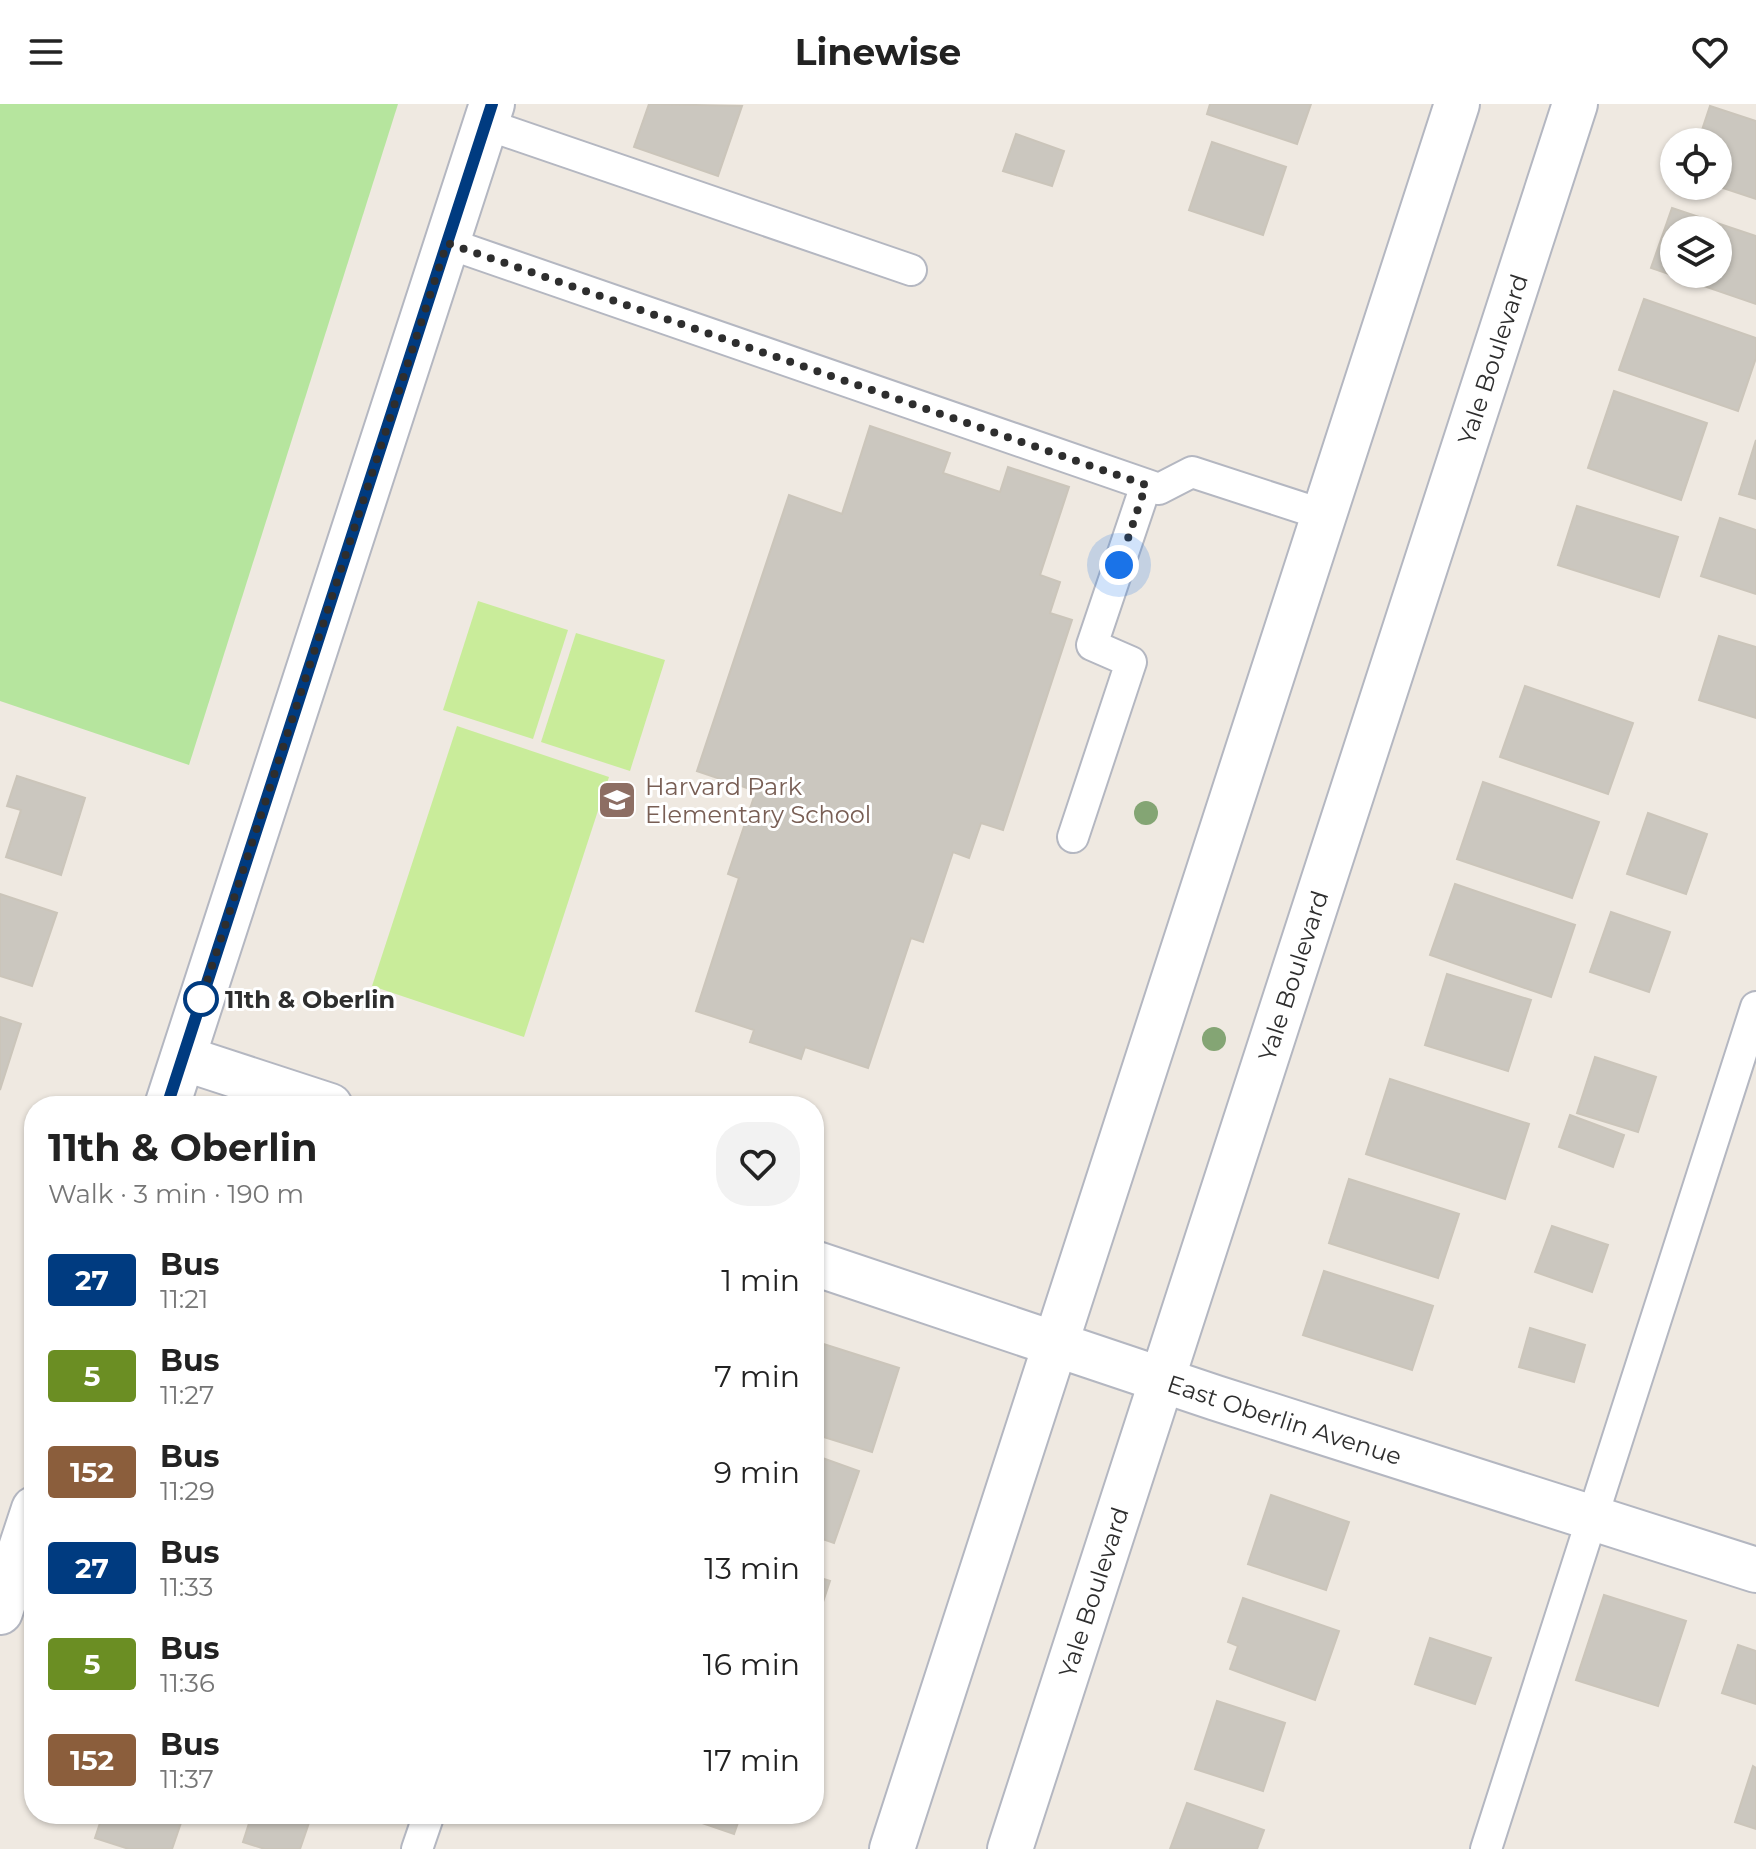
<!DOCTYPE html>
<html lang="en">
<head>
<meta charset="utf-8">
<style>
  body { margin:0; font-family:Montserrat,sans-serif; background:#f2f2f2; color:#222; height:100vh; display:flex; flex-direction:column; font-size:30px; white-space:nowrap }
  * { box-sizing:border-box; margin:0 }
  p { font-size:26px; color:#767676 }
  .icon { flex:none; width:44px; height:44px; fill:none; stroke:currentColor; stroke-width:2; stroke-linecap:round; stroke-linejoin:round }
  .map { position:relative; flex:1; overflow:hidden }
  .panel { position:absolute; left:24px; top:992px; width:800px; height:728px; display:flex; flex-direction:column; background:#fff; border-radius:32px; box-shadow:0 2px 6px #0004 }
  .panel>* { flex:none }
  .badge { padding:0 16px; border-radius:6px; font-size:28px; line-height:52px }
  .buttons { position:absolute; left:1660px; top:24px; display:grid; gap:16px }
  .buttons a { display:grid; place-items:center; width:72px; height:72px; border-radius:50%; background:#fff; box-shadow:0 2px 6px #0004; font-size:40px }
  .you { position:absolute; width:40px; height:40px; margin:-20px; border:6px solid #fff; border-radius:50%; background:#1a73e8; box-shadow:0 0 0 12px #1a73e833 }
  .map>.badge { position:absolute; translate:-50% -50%; box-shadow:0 0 0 4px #fff }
  .round { display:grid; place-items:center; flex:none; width:84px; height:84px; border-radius:32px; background:#f2f2f2 }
  .headline { display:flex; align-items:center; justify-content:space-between; height:136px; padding:0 24px }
  h1 { font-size:38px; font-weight:700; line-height:60px }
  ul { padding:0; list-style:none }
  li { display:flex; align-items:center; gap:24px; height:96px; padding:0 24px }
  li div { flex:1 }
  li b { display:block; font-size:30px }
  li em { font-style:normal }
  li .badge { min-width:88px; font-weight:700; text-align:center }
  header { display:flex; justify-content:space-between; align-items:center; height:104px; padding:0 24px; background:#fff; font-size:36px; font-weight:700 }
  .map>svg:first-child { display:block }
</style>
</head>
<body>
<header><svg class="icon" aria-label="menu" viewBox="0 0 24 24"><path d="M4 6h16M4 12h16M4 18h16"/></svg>Linewise<svg class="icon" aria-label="heart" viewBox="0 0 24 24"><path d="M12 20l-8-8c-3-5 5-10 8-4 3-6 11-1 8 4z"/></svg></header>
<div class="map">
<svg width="1756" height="1745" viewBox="0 0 1756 1745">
  <rect width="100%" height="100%" fill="#efe9e1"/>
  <!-- green -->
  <polygon fill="#b6e59e" points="0,0 398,0 189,661 0,597"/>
  <!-- pitch -->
  <g fill="#c9ec9a">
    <polygon points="478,497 568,526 533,635 443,606"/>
    <polygon points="576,529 665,556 630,667 541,638"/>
    <polygon points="457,622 609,673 524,933 372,882"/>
  </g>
  <!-- building -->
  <g fill="#cbc7bf" stroke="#cbc5ba" stroke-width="2" fill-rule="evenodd">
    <polygon points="649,0 742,2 718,72 634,43"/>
    <polygon points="1210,0 1311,0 1297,40 1207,10"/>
    <polygon points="1710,2 1756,17 1756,95 1717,82 1718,38 1698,38"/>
    <polygon points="1016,30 1064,47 1052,82 1003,67"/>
    <polygon points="1212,38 1286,63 1263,131 1189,106"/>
    <path d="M1672,104L1756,132V200L1651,164ZM1674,126H1718V170H1674Z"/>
    <polygon points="1644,195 1756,234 1756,254 1738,307 1619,266"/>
    <polygon points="1614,287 1707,319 1681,396 1588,364"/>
    <polygon points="870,322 950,349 943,369 1000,388 1008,363 1069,383 1040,471 1060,478 1050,509 1072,516 1003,726 981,719 969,754 953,748 923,838 911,834 868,964 805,943 801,955 750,938 754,926 696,907 739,774 728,770 756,687 697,667 789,391 842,410"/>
    <polygon points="1756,336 1756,395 1739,390"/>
    <polygon points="1577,402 1678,433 1659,493 1558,461"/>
    <polygon points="1720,414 1756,426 1756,490 1701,472"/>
    <polygon points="1719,532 1756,543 1756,614 1699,596"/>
    <polygon points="1525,582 1633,619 1608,690 1500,653"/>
    <polygon points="17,672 85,694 61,771 6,753 21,706 7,702"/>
    <polygon points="1483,678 1599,718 1572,794 1457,755"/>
    <polygon points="1648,709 1707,730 1686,790 1627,770"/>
    <polygon points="1455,780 1575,821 1551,893 1430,851"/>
    <polygon points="0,790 57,809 32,882 0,872"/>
    <polygon points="1611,808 1670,828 1649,888 1590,868"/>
    <polygon points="1447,870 1531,896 1508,967 1425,941"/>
    <polygon points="0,913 21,920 0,986"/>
    <polygon points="1595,953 1656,973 1638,1028 1577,1009"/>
    <polygon points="1390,975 1529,1020 1505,1095 1366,1050"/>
    <polygon points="1570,1011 1624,1031 1613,1063 1559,1043"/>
    <polygon points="1349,1075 1459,1110 1438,1174 1329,1139"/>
    <polygon points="1552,1122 1608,1141 1592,1188 1535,1168"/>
    <polygon points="1324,1167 1433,1202 1412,1266 1303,1231"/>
    <polygon points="1530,1224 1585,1241 1574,1278 1519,1263"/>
    <polygon points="814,1237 899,1264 872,1348 814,1330"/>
    <polygon points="814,1351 859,1367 834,1439 814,1432"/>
    <polygon points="1271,1391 1349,1418 1326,1486 1248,1460"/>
    <polygon points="814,1472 830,1477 814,1525"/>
    <polygon points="1604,1491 1686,1517 1658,1602 1576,1576"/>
    <polygon points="1243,1494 1339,1527 1315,1596 1230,1565 1238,1542 1228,1538"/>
    <polygon points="1430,1534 1491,1554 1475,1600 1415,1580"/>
    <polygon points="1738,1541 1756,1547 1756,1600 1722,1589"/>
    <polygon points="1217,1597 1285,1619 1263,1687 1195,1665"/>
    <polygon points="1753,1662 1756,1664 1756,1725 1735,1718"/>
    <polygon points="1187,1699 1264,1726 1257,1745 1170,1745"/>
    <polygon points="103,1710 184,1710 172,1745 129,1745 95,1734"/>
    <polygon points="252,1710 312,1710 300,1745 265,1745 243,1738"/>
    <polygon points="676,1710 741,1710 734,1730"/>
  </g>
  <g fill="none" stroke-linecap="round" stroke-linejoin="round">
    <!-- lane casing -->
    <g stroke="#b4b7c1" stroke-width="34">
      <g id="lane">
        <polyline points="485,20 911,166"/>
        <polyline points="447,139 1159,385 1192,368 1324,411"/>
        <polyline points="1073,733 1131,558 1092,541 1146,381"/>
        <polyline points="417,1745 429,1710"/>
        <polyline points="1486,1745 1756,903"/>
      </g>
    </g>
    <!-- street casing -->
    <g stroke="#b4b7c1" stroke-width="48">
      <g id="street">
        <polyline points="183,954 330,1002"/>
        <path id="s1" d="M814,1159L1216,1294L1756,1466"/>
        <polyline points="892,1745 1457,0"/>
        <path id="s2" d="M1010,1745L1575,0"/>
      </g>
    </g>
    <!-- secondary casing -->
    <g stroke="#b4b7c1" stroke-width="48">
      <g id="secondary">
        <polyline points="167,1002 492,0"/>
        <polyline points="0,1508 34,1405"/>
      </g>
    </g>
    <!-- lane -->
    <use href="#lane" stroke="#fff" stroke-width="30"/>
    <!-- street -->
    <use href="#street" stroke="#fff" stroke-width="44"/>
    <!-- secondary -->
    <use href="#secondary" stroke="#fff" stroke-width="44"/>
  </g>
  <!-- trees -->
  <g fill="#84a574">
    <circle cx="1146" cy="709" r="12"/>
    <circle cx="1214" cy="935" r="12"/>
  </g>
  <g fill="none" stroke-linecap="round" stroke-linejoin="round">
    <!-- line casing -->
    <g stroke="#fff" stroke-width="18">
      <polyline id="line" points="167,1002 492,0"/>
    </g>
    <!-- line -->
    <use href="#line" stroke="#003b80" stroke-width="12"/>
    <!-- walk -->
    <polyline stroke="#2e2e2e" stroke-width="8" stroke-dasharray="0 14.4" points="201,895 200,899 447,139 1146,381 1119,461"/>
  </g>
  <!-- icons -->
  <defs>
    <g id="school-square" transform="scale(2)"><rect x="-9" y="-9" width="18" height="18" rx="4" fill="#8d6e63" stroke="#fff"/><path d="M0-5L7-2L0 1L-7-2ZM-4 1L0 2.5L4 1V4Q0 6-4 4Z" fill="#fff"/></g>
  </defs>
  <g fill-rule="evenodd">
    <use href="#school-square" x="617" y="696"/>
  </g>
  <!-- markers -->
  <circle fill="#fff" stroke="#003b80" stroke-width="4" cx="201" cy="895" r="16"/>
  <g text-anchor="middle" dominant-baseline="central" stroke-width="6" stroke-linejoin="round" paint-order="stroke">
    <!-- street labels -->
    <g font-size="24" fill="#2e2e2e" stroke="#fff">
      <text stroke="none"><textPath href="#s2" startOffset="1566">Yale Boulevard</textPath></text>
      <text stroke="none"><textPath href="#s2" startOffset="918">Yale Boulevard</textPath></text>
      <text stroke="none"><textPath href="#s1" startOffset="496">East Oberlin Avenue</textPath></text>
      <text stroke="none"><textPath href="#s2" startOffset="270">Yale Boulevard</textPath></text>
    </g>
    <!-- education labels -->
    <g font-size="24" fill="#785e54" stroke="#fff" text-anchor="start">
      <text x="645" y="682">Harvard Park<tspan x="645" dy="28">Elementary School</tspan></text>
    </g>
    <!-- stop labels -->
    <g font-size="24" font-weight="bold" fill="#2e2e2e" stroke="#fff" text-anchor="start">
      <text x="225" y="895">11th &amp; Oberlin</text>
    </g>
  </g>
</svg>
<div class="buttons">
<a><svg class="icon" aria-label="locate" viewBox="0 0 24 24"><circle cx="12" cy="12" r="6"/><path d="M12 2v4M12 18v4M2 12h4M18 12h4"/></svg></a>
<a><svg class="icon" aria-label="layers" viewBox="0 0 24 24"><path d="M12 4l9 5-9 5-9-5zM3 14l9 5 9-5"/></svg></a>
</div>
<div class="you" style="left:1119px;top:461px"></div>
<section class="panel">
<div class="headline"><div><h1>11th &amp; Oberlin</h1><p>Walk · 3 min · 190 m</p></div><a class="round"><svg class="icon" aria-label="heart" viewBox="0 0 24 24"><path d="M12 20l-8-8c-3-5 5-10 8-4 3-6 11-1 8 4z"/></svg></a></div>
<ul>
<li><span class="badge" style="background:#003b80;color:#fff">27</span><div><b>Bus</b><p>11:21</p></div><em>1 min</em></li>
<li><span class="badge" style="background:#6b8e23;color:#fff">5</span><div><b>Bus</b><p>11:27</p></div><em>7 min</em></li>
<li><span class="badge" style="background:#8b5e3c;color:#fff">152</span><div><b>Bus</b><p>11:29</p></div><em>9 min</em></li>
<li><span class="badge" style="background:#003b80;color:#fff">27</span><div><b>Bus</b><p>11:33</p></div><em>13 min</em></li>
<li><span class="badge" style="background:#6b8e23;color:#fff">5</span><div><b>Bus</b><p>11:36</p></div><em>16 min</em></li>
<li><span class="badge" style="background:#8b5e3c;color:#fff">152</span><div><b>Bus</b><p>11:37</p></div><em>17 min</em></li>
</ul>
</section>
</div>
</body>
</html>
